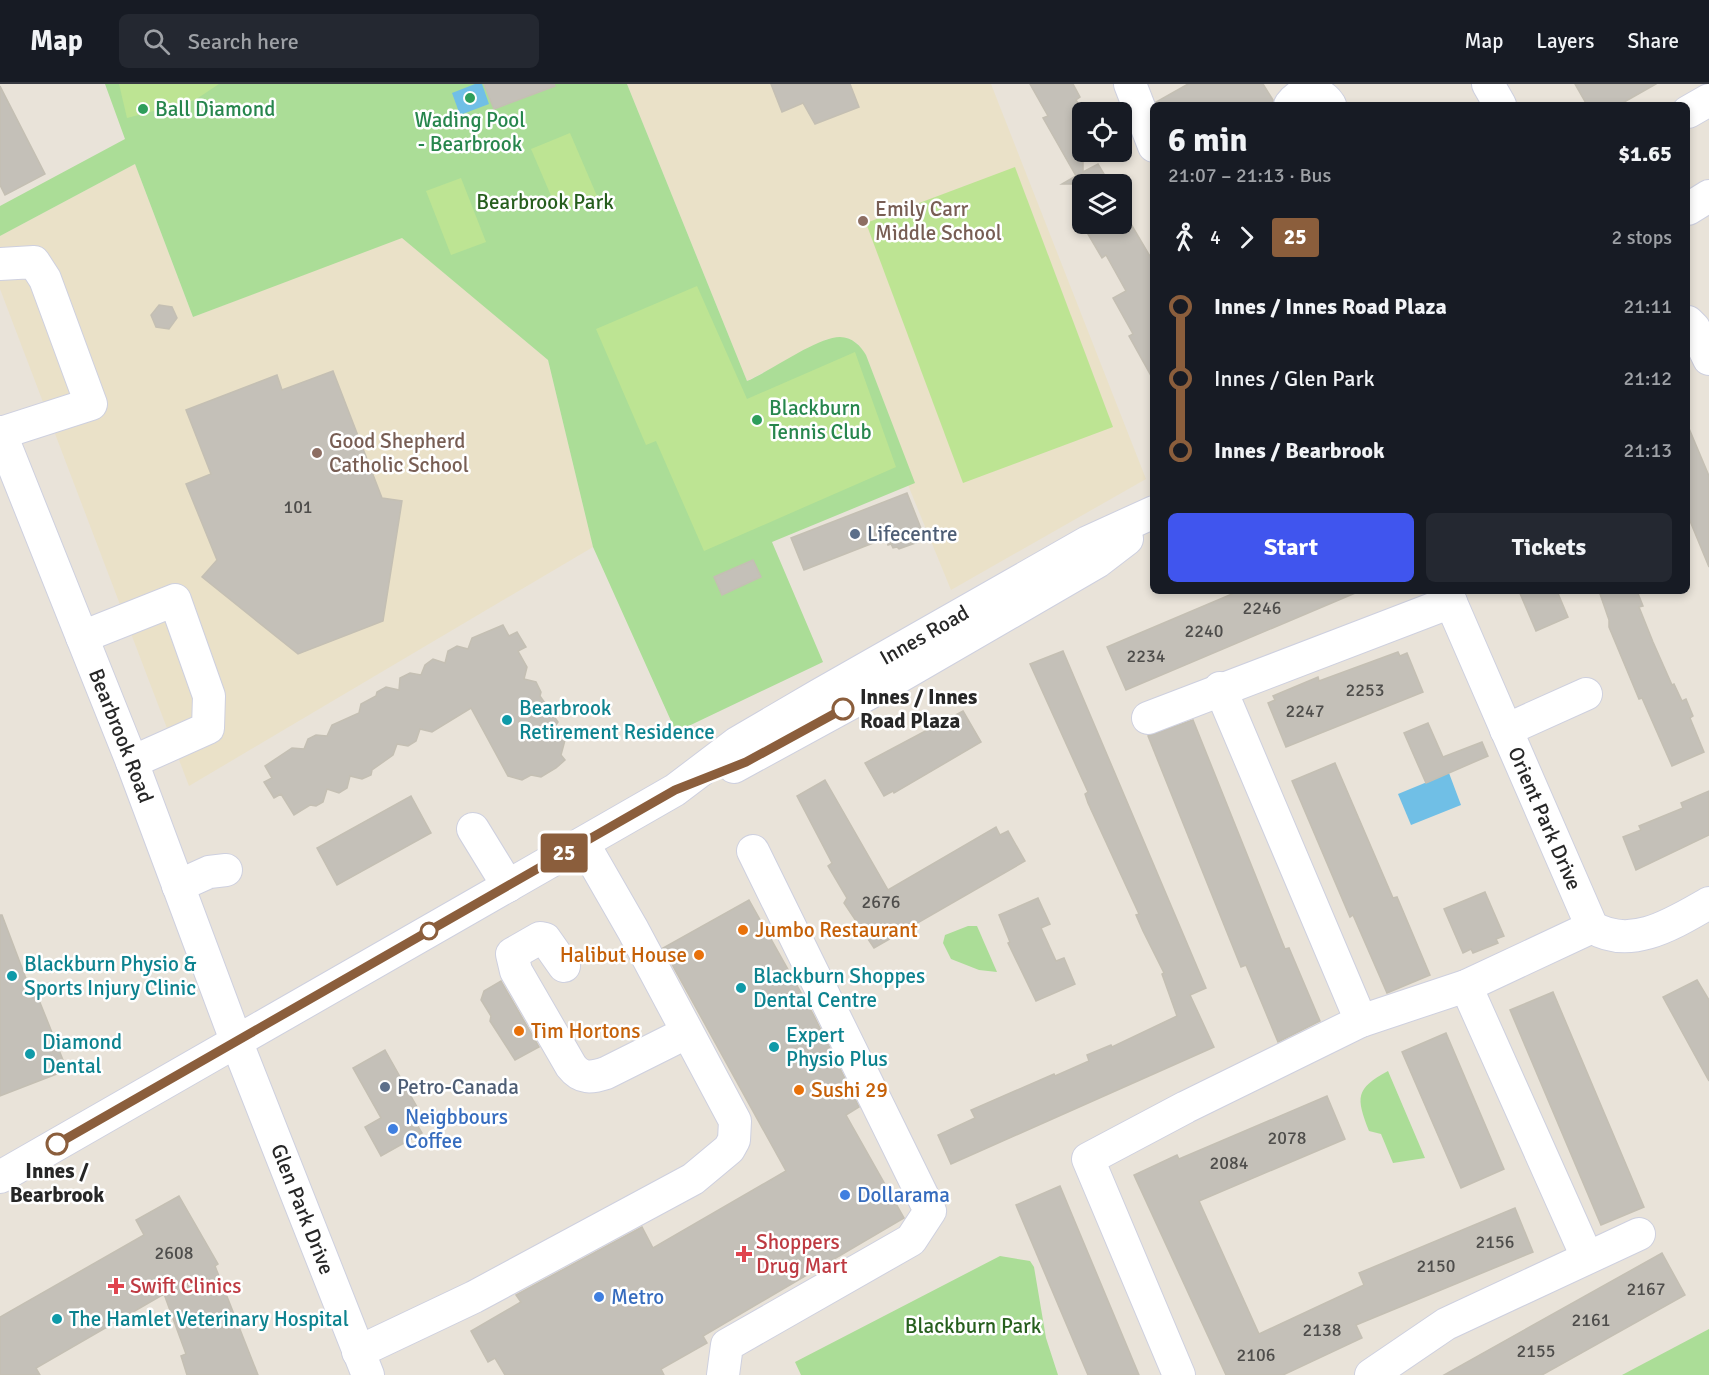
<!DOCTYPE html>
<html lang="en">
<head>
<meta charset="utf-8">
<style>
  body { margin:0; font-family:Signika,sans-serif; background:#242831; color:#f1f3f6; height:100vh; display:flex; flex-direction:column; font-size:22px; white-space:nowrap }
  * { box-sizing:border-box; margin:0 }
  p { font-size:20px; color:#9ea1a6 }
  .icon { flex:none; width:33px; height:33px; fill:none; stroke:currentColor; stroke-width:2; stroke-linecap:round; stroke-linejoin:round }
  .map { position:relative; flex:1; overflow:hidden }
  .side { position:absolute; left:1150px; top:18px; width:540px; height:492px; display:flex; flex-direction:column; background:#171b24; border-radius:9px; box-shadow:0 3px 9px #0003 }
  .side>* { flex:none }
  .badge { padding:0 12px; border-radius:4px; font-size:21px; line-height:39px }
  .buttons { position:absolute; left:1072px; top:18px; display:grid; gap:12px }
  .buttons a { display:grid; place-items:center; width:60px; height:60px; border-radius:9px; background:#171b24; box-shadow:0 3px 9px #0003; font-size:30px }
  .map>.badge { position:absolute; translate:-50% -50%; box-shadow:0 0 0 3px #fff }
  .legs { display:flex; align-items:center; gap:9px; height:66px; padding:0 18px; font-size:20px }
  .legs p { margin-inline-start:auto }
  .summary { display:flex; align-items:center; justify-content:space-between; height:102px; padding:0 18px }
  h1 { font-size:33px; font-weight:700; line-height:45px }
  .primary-button { display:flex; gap:12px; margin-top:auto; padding:12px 18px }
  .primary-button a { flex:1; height:69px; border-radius:9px; background:#4055ee; color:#fff; font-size:24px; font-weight:700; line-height:69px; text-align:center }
  .primary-button a+a { background:#242831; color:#f1f3f6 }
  ul { padding:0 18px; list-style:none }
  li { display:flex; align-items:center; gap:21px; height:72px; font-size:22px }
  li i { display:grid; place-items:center; width:9px; height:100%; margin:0 8px; background:currentColor }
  li i::after { content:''; width:15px; height:15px; margin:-8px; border:4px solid; border-radius:50%; background:#171b24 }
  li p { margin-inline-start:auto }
  li:first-child i { background:linear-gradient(#0000 50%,currentColor 0) }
  li:last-child i { background:linear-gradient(currentColor 50%,#0000 0) }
  header { display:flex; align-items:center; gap:36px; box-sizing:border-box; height:84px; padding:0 30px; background:#171b24; border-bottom:2px solid #363941 }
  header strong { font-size:28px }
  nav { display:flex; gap:33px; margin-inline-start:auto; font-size:21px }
  .search { width:420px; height:54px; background:#242831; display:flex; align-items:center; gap:15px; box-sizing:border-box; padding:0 21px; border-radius:9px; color:#9ea1a6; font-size:22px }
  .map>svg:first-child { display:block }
</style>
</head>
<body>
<header>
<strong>Map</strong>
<div class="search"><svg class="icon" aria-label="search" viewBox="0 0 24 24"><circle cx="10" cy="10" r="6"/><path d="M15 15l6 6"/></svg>Search here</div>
<nav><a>Map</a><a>Layers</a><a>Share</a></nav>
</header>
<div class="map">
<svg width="1709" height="1291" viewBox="0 0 1709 1291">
  <rect width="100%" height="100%" fill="#e9e3d9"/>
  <!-- education -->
  <g fill="#eae1c8">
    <polygon points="627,0 991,0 1146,395 951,506 908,401 914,398 866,271 858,260 848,254 827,255 747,297"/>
    <polygon points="135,80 193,233 401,153 464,205 548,276 593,463 189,702 0,205 0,152"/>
  </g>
  <!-- green -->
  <g fill="#abdd97">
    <path d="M105,0H627L747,297C771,287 817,253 840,253C852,253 861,262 866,271L915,399L772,458L823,578L676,648L593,463L548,276L402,154L193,233L135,80L0,152V122L125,55Z"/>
    <polygon points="968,842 977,842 997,888 979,886 951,875 943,859 945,851"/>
    <path d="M1388,987L1425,1074L1393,1079L1381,1050L1369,1047C1356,1013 1355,1005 1388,987Z"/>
    <polygon points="1000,1172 1030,1177 1034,1183 1046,1254 1058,1291 801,1291 795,1278"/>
    <polygon points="1709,1245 1709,1291 1622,1291"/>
  </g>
  <!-- pitch -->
  <g fill="#bde493">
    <polygon points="119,0 219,0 195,16 127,34"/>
    <polygon points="570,49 597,112 558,128 531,65"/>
    <polygon points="1015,83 1113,343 963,399 866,139"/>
    <polygon points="461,94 486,158 451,171 426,107"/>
    <polygon points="697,202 747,315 855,268 896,383 704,467 656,357 646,361 596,245"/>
  </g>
  <!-- water -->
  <g fill="#70bfe6">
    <polygon points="475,0 482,0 489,20 460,31 452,9"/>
    <polygon points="1449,689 1461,721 1411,741 1398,710"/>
  </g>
  <!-- building -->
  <g fill="#c4c0b8" stroke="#c4bfb3" stroke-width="1.5">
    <polygon points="484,0 554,0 555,2 494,25"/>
    <polygon points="771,0 850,0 859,23 815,40 803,19 782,28"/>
    <polygon points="1030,0 1073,0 1080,13 1076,16 1083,28 1083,88 1098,80 1110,100 1083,100 1083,104 1081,100 1062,100 1076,92 1043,34 1048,32"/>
    <polygon points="1188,0 1263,0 1273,16 1273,21 1157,21 1156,18"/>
    <polygon points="1575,0 1656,0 1619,21 1587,21"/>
    <polygon points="0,2 45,90 5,111 0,101"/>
    <polygon points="1082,140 1131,140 1154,179 1154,297 1129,252 1133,250 1113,214 1126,207 1106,171 1102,174"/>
    <polygon points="159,221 172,223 177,234 169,245 156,243 151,231"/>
    <polygon points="333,287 382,414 402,417 383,537 298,570 202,493 217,476 186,400 211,390 186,326 277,291 282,306"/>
    <polygon points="1688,342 1709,392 1709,483 1688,432"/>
    <polygon points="907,409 924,452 916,455 918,458 899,465 897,463 893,464 891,460 888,461 886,454 804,486 791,454"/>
    <polygon points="753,476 761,493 722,511 714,493"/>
    <polygon points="1239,507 1360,507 1126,606 1107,563"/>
    <polygon points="1519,507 1557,507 1568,533 1536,547"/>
    <polygon points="1599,507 1637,507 1643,522 1639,523 1653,558 1672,601 1674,600 1682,617 1686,615 1693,632 1690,634 1704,668 1672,682 1642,614 1639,615 1609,543 1609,536"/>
    <polygon points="503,541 509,552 517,548 526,563 518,567 527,583 524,595 536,598 541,608 540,612 558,638 556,641 565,656 561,671 565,676 556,684 541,693 531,691 522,696 508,692 471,624 432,648 420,645 416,657 408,662 397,660 393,671 372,686 371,691 362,695 350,692 347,704 339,709 327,705 323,718 316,722 310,721 294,731 281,710 274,714 264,698 272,694 265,682 292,664 304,665 308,655 316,651 327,652 332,641 359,629 361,620 376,612 377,608 386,603 399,606 400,594 410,589 421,591 425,581 433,575 445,579 448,567 457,562 468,565 472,554"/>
    <polygon points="1063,567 1206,904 1190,911 1214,963 951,1080 938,1051 975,1034 971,1026 1054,990 1055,992 1089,977 1087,971 1111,961 1112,963 1177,932 1162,890 1164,889 1143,847 1136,831 1139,830 1088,719 1085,710 1088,708 1030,580"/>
    <polygon points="1398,568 1400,572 1407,569 1423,608 1286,663 1268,619 1275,616 1273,612 1318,593 1319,597"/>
    <polygon points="963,627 981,658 894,709 893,707 884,712 865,679"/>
    <polygon points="1193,636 1285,865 1289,864 1320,937 1278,958 1246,881 1241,883 1148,652"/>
    <polygon points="1428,639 1443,673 1482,658 1488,672 1426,699 1404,649"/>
    <polygon points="1335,679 1393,814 1397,813 1430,891 1387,909 1353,831 1350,833 1292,697"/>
    <polygon points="825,696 888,806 996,743 1000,751 1008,747 1025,777 874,864 844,819 847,814 828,782 832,779 797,712"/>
    <polygon points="1709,707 1709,751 1636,786 1623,753 1641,746 1639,742 1683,724 1681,719"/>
    <polygon points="411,712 431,749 337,801 317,764"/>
    <polygon points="1485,808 1504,852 1496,855 1498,859 1473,869 1471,865 1463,869 1444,825"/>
    <polygon points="1038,814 1050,840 1041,844 1056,877 1064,874 1075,900 1036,917 1008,859 1010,858 999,831"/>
    <polygon points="749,816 813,930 859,1023 846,1031 904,1134 703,1252 707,1259 661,1285 664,1291 505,1291 495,1274 488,1278 471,1247 521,1218 516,1211 642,1143 653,1164 786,1087 663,864"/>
    <polygon points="0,831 2,831 33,913 37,911 67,986 0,1012"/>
    <polygon points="1697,896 1709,916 1709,997 1663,913"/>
    <polygon points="501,897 539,963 515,976 490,937 491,932 481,916 484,907"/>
    <polygon points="1553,908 1644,1123 1601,1141 1510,926"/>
    <polygon points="1446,949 1504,1085 1461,1104 1402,968"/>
    <polygon points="385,966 417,1023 409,1027 422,1049 381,1072 365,1043 381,1034 353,984"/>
    <polygon points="1327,1012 1345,1055 1199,1117 1259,1250 1364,1201 1359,1189 1515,1124 1533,1168 1356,1241 1362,1254 1283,1291 1226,1291 1134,1091 1177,1071 1179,1075"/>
    <polygon points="1060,1102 1070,1126 1139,1291 1088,1291 1065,1237 1016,1121"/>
    <polygon points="179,1112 218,1180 215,1182 258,1291 187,1291 181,1272 186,1270 164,1210 36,1284 40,1291 0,1291 0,1233 144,1151 136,1136"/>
    <polygon points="1662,1169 1685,1211 1542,1291 1444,1291"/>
  </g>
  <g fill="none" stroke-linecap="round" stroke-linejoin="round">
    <!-- minor casing -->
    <g stroke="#ced0df" stroke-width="34">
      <g id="minor">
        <polyline points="1130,0 1154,62"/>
        <polyline points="1488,0 1500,21"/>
        <path d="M1290,21C1301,6 1320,5 1330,21"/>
        <polyline points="1688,28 1709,16"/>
        <polyline points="1688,125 1709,112"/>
        <polyline points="0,180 34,178 45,195 91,320 1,349"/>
        <polyline points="1688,238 1694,244 1709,275"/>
        <path id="s1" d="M0,348L132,678L237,959L368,1291"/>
        <path id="s2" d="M1446,507L1592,843C1631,867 1674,839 1709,819"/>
        <polyline points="82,553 175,516 209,612 208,644 132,678"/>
        <polyline points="1220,604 1361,937"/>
        <polyline points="1148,634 1451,518"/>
        <polyline points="1506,646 1586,610"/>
        <polyline points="734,683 897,594 1097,478 1127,455"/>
        <polyline points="473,745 508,802"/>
        <polyline points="178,802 209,788 226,786"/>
        <path d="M564,882L545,855L540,854L512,870L516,887L571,982C581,995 591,994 606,989L686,949"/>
        <polyline points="1466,902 1587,1173"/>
        <path id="s3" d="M0,1093L675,706L737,659L819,611L1088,458L1154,428"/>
        <polyline points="358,1268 474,1213 693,1095 729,1065 734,1056 735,1037 633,846 583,759"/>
        <polyline points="723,1291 727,1261 911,1156 930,1127 753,767"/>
        <polyline points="1179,1291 1088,1075 1186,1023 1361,937 1466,902 1592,843"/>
        <polyline points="1371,1291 1446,1240 1639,1150"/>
      </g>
    </g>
    <!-- minor -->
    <use href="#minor" stroke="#fff" stroke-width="32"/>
  </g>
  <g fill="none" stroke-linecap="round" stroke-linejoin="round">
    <!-- line-1 casing -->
    <g stroke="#fff" stroke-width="14">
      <polyline id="line-1" points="57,1060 675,706 746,678 843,625"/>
    </g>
    <!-- line-1 -->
    <use href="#line-1" stroke="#8b5e3c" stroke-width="9"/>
  </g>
  <!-- markers -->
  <g fill="#2e9e5b" stroke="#fff" stroke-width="2">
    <circle cx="470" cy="14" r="6"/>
    <circle cx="143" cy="25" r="6"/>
    <circle cx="757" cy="336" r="6"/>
  </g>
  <g fill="#8d6e63" stroke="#fff" stroke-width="2">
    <circle cx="863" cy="137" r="6"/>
    <circle cx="317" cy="369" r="6"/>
  </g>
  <g fill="#5c6f8a" stroke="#fff" stroke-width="2">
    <circle cx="855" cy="450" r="6"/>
    <circle cx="385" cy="1003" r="6"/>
  </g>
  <g fill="#fff" stroke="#8b5e3c" stroke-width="3">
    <circle cx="843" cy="625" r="10"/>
    <circle cx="429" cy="847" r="8"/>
    <circle cx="57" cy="1060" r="10"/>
  </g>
  <g fill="#0f9aa8" stroke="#fff" stroke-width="2">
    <circle cx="507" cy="636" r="6"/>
    <circle cx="12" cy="892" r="6"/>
    <circle cx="741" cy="904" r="6"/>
    <circle cx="774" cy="963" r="6"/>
    <circle cx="30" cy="970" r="6"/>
    <circle cx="57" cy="1235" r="6"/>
  </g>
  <g fill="#e8710a" stroke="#fff" stroke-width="2">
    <circle cx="743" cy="846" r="6"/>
    <circle cx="699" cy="871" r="6"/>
    <circle cx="519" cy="947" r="6"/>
    <circle cx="799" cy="1006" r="6"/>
  </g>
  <g fill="#3f7fe0" stroke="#fff" stroke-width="2">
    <circle cx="393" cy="1045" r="6"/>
    <circle cx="845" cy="1111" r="6"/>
    <circle cx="599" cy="1213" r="6"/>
  </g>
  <g fill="#e0444e" stroke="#fff" stroke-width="2">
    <path d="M741 1161h6v6h6v6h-6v6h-6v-6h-6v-6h6z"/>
    <path d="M113 1193h6v6h6v6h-6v6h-6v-6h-6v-6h6z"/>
  </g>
  <g text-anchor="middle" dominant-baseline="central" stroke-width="5" stroke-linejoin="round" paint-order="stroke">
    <!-- number labels -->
    <g font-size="18" fill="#4e4d4b">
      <text x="298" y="423">101</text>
      <text x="1262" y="524">2246</text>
      <text x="1204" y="547">2240</text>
      <text x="1146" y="572">2234</text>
      <text x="1365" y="606">2253</text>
      <text x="1305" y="627">2247</text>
      <text x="881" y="818">2676</text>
      <text x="1287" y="1054">2078</text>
      <text x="1229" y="1079">2084</text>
      <text x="1495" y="1158">2156</text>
      <text x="174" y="1169">2608</text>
      <text x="1436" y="1182">2150</text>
      <text x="1646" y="1205">2167</text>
      <text x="1591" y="1236">2161</text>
      <text x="1322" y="1246">2138</text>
      <text x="1536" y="1267">2155</text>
      <text x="1256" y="1271">2106</text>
    </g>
    <!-- leisure labels -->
    <g font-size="21" fill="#27864d" stroke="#fff" text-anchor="start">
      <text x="155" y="25">Ball Diamond</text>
      <text x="470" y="36" text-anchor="middle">Wading Pool<tspan x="470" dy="24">- Bearbrook</tspan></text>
      <text x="769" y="324">Blackburn<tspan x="769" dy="24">Tennis Club</tspan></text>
    </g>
    <!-- park labels -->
    <g font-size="21" fill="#265e1d" stroke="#fff">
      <text x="545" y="118">Bearbrook Park</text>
      <text x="973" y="1242">Blackburn Park</text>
    </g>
    <!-- education labels -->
    <g font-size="21" fill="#785e54" stroke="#fff" text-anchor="start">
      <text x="875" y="125">Emily Carr<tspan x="875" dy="24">Middle School</tspan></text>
      <text x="329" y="357">Good Shepherd<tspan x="329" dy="24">Catholic School</tspan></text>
    </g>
    <!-- service labels -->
    <g font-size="21" fill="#4e5e75" stroke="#fff" text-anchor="start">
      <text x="867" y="450">Lifecentre</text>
      <text x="397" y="1003">Petro-Canada</text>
    </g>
    <!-- street labels -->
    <g font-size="21" fill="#272727" stroke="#fff">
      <text stroke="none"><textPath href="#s3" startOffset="1072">Innes Road</textPath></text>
      <text stroke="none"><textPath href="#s1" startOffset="327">Bearbrook Road</textPath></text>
      <text stroke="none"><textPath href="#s2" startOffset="248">Orient Park Drive</textPath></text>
      <text stroke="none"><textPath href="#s1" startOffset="834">Glen Park Drive</textPath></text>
    </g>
    <!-- stop labels -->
    <g font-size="21" font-weight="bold" fill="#272727" stroke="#fff" text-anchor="start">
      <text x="860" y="613">Innes / Innes<tspan x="860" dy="24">Road Plaza</tspan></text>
      <text x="57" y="1087" text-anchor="middle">Innes /<tspan x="57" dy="24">Bearbrook</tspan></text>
    </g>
    <!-- culture labels -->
    <g font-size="21" fill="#0d838f" stroke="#fff" text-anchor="start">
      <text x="519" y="624">Bearbrook<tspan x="519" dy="24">Retirement Residence</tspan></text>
      <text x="24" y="880">Blackburn Physio &amp;<tspan x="24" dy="24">Sports Injury Clinic</tspan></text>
      <text x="753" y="892">Blackburn Shoppes<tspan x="753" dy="24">Dental Centre</tspan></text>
      <text x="786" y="951">Expert<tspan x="786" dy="24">Physio Plus</tspan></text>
      <text x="42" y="958">Diamond<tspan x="42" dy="24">Dental</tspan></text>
      <text x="69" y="1235">The Hamlet Veterinary Hospital</text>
    </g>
    <!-- food labels -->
    <g font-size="21" fill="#c56008" stroke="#fff" text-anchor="start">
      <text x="755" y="846">Jumbo Restaurant</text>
      <text x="687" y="871" text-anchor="end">Halibut House</text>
      <text x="531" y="947">Tim Hortons</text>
      <text x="811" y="1006">Sushi 29</text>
    </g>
    <!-- shop labels -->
    <g font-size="21" fill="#366cbe" stroke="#fff" text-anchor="start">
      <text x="405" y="1033">Neigbbours<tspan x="405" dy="24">Coffee</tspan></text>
      <text x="857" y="1111">Dollarama</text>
      <text x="611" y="1213">Metro</text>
    </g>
    <!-- health labels -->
    <g font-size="21" fill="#be3a42" stroke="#fff" text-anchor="start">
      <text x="756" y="1158">Shoppers<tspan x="756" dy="24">Drug Mart</tspan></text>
      <text x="130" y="1202">Swift Clinics</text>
    </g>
  </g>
</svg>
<div class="buttons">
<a><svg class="icon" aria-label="locate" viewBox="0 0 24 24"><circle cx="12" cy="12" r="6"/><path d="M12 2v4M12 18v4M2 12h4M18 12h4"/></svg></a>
<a><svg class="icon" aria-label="layers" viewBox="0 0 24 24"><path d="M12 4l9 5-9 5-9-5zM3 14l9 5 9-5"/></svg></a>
</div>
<b class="badge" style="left:564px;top:769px;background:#8b5e3c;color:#fff">25</b>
<section class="side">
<div class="summary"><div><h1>6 min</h1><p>21:07 – 21:13 · Bus</p></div><b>$1.65</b></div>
<div class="legs"><svg class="icon" aria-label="walk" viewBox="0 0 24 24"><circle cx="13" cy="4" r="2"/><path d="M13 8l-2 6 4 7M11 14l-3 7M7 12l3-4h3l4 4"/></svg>4<svg class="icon" aria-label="forward" viewBox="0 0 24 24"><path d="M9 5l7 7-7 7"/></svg><b class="badge" style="background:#8b5e3c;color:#fff">25</b><p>2 stops</p></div>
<ul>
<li><i style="color:#8b5e3c"></i><b>Innes / Innes Road Plaza</b><p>21:11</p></li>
<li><i style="color:#8b5e3c"></i><span>Innes / Glen Park</span><p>21:12</p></li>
<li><i style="color:#8b5e3c"></i><b>Innes / Bearbrook</b><p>21:13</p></li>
</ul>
<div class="primary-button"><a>Start</a><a>Tickets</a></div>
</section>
</div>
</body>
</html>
